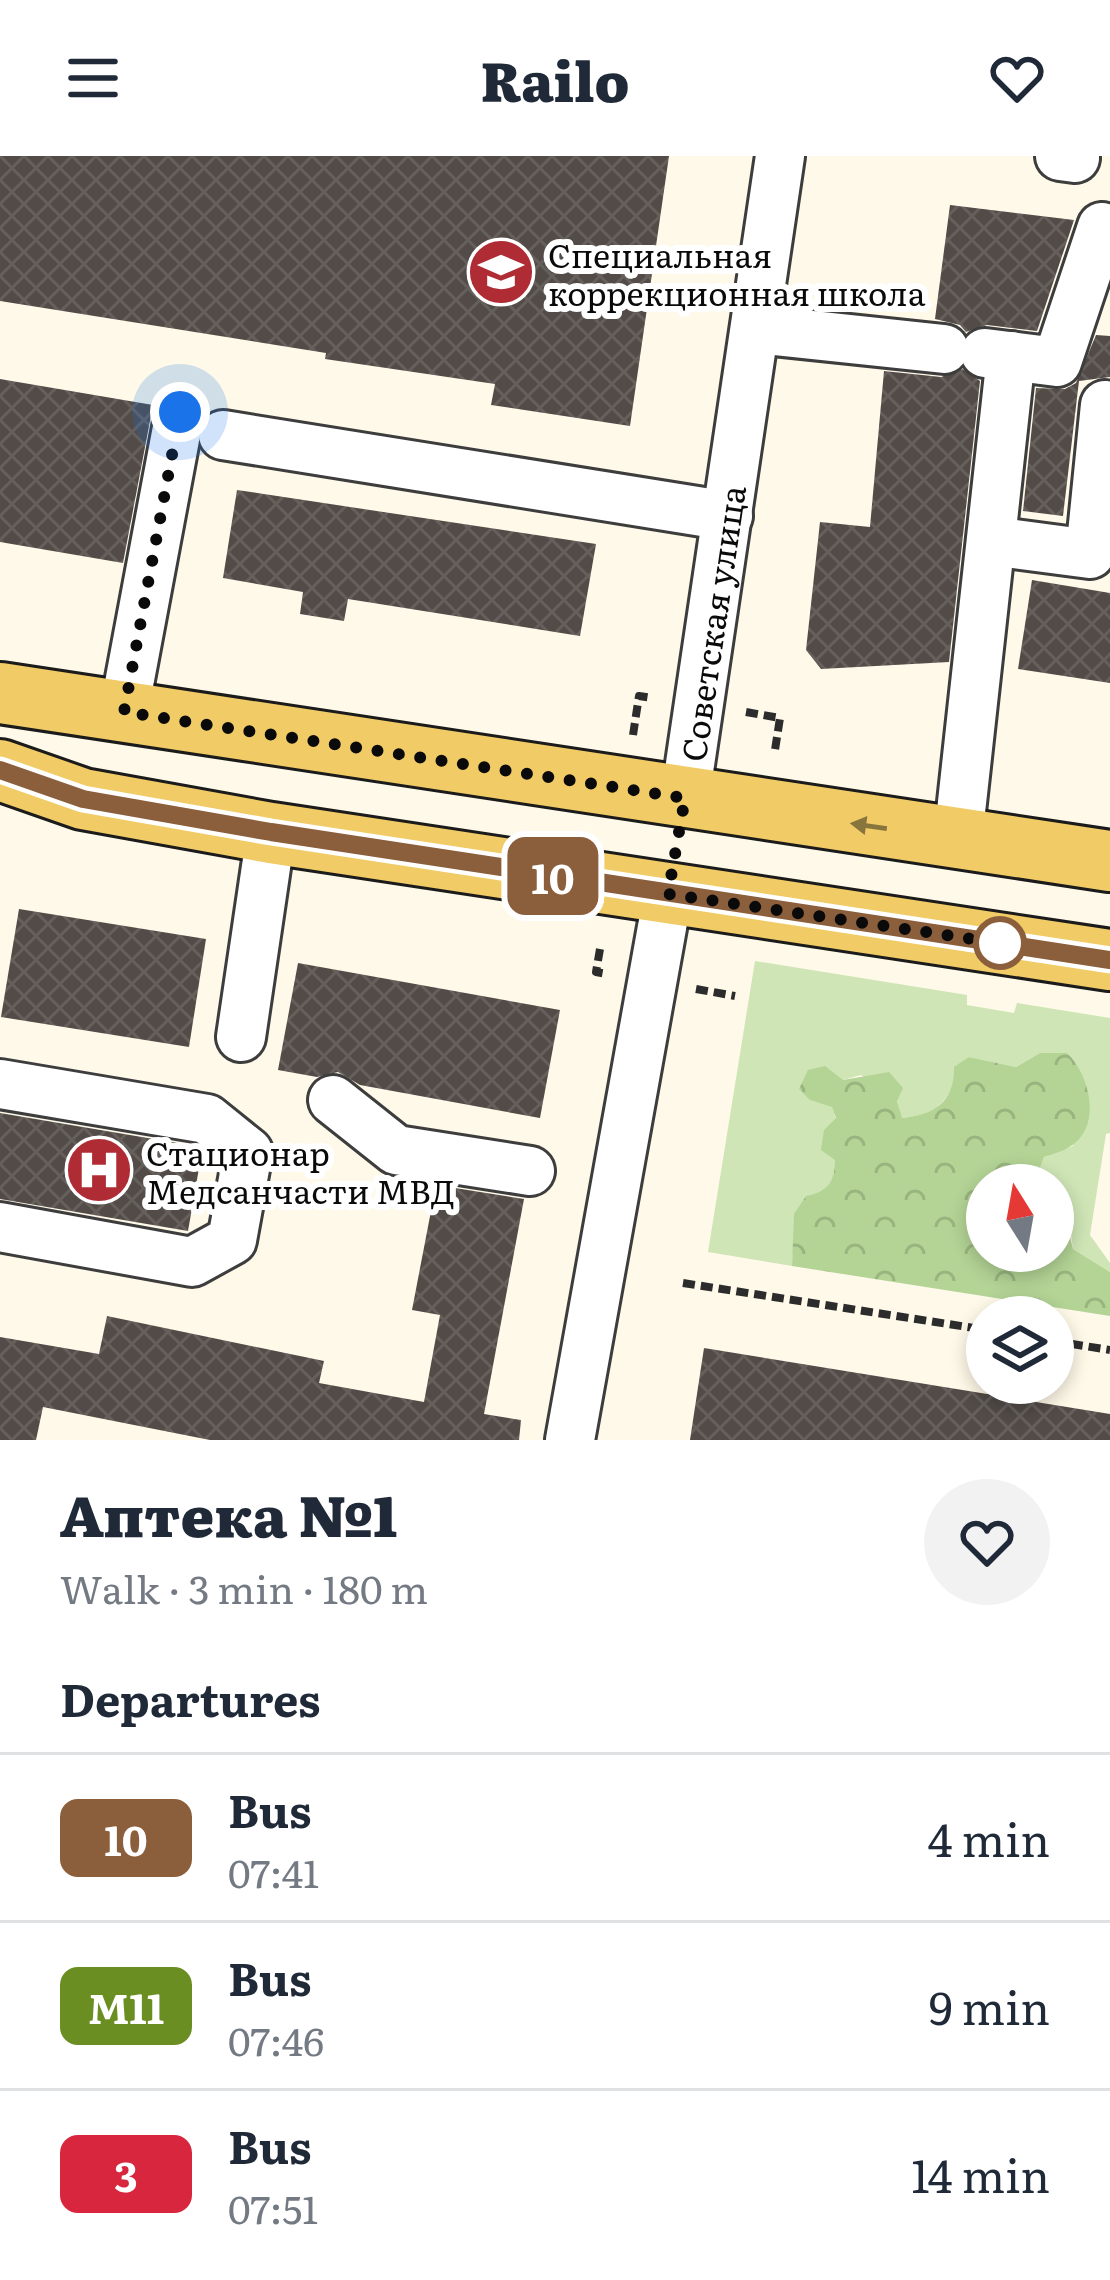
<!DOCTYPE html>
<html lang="en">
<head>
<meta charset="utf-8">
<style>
  body { margin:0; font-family:Literata,serif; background:#f2f2f3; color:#1f2937; height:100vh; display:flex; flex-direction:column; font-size:45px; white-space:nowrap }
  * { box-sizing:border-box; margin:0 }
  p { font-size:39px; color:#747a83 }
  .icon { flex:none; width:66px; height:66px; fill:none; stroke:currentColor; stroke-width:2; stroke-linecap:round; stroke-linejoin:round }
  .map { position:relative; height:1284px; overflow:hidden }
  .panel { display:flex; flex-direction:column; background:#fff; flex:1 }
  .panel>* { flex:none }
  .badge { padding:0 24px; border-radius:18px; font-size:42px; line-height:78px }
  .needle { width:78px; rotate:349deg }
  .controls { position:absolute; left:966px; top:1008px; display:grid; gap:24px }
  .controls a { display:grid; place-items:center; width:108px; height:108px; border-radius:50%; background:#fff; box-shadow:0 6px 18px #0003; font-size:60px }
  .you { position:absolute; width:60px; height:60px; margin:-30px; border:9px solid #fff; border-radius:50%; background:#1a73e8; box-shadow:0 0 0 18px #1a73e833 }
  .map>.badge { position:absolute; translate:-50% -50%; box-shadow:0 0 0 6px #fff }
  h2 { padding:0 60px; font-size:45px; line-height:108px }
  .round { display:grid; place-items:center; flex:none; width:126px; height:126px; border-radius:63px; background:#f2f2f3 }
  .head { display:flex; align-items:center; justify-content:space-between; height:204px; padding:0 60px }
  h1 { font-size:57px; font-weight:800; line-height:90px }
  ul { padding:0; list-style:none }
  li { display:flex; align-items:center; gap:36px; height:168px; padding:0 60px; border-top:3px solid #e0e1e3 }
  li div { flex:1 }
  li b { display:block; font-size:45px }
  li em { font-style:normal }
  li .badge { min-width:132px; font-weight:700; text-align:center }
  header { display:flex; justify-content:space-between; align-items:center; height:156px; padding:0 60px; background:#fff; font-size:54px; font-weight:800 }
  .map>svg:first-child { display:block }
</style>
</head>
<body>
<header><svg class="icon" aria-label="menu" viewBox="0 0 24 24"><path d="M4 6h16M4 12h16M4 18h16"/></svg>Railo<svg class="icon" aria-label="heart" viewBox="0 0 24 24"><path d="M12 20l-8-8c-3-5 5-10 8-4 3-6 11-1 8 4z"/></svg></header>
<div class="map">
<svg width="1110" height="1284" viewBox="0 0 1110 1284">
  <defs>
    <pattern id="forest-crowns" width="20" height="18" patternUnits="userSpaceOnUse" patternTransform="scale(3)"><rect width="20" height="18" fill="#b3d495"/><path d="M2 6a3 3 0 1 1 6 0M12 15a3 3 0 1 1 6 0" fill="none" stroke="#99b57f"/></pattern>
    <pattern id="building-cross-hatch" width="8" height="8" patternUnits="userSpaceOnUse" patternTransform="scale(3)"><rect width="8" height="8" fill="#524b47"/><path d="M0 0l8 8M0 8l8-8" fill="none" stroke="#66605d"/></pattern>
  </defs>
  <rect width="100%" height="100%" fill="#fef9e8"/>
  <!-- grass -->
  <path fill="#cfe5b5" d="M755,805L967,839V849L1014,857L1017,847L1110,862V977L1106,978L1090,1079L1110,1107V1116L1073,1093L1071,1078L1060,1067L1053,1071V1029H1034L1044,1001L1073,990L1040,897L1016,911L969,901C948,937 948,958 901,962L897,944L861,919L843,924L810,944L832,950C839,968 841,1010 831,1025C811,1058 793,1068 792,1110L708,1096Z"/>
  <!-- forest -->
  <path fill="url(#forest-crowns)" d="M1040,897H1067C1089,918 1103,969 1071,990C1064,995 1053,998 1044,1001L1034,1029H987V1095H1053V1071L1060,1067L1067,1069L1073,1093L1110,1116V1160L792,1110L794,1058L806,1040C828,1036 835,1025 835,1004L821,994L824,974L836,962L832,951L810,944L799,933L808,914L825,910L843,924L889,916L903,932L897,945L902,962C934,959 955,946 954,911L969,901L1016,911Z"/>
  <!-- building -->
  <g fill="url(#building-cross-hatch)">
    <polygon points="0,0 669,0 630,270 491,249 495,228 325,203 326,197 0,145"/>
    <polygon points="950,49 1074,64 1037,175 987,169 966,176 960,169 935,163"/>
    <polygon points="1096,179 1110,180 1110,221 1079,225 1063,360 1023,355 1036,232 1065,233 1076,227"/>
    <polygon points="963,213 980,225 949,506 821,513 806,494 820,366 870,371 884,215 941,221"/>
    <polygon points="0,223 153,249 123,407 0,386"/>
    <polygon points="237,334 596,388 580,480 348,443 344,465 300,458 303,436 223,422"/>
    <polygon points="1032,424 1110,437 1110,527 1018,513"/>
    <polygon points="19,753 206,783 189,891 1,861"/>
    <polygon points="298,807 560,854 540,962 360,929 338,916 317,921 278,914"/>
    <polygon points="0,957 195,990 202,995 188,1075 0,1043"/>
    <polygon points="436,1029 524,1043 484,1258 521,1264 519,1284 210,1284 43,1251 36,1284 0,1284 0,1181 99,1198 107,1160 324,1205 319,1227 424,1246 440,1159 412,1154"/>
    <polygon points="704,1192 1110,1258 1110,1284 690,1284"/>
  </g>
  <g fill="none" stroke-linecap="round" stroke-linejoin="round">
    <!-- minor casing -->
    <g stroke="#3d3d3d" stroke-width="54">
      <g id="minor">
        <polyline points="1060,0 1075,2"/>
        <polyline points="755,173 944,193"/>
        <polyline points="985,197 1057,206 1102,71"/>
        <polyline points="223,279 728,360"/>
        <polyline points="991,385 1090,398 1105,249 1110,250"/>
        <polyline points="124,555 180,256"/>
        <path id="s1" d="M685,642L780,0"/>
        <polyline points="958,683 1011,200"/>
        <polyline points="241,881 271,677"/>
        <polyline points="0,928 207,963 248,996 232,1084 192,1106 0,1071"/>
        <polyline points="333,944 396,994 530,1015"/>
        <polyline points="570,1284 668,738"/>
      </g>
    </g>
    <!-- major casing -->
    <g stroke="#1b1b1b" stroke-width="66">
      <g id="major">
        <polyline points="0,537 1110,705"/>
        <polyline points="0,614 83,643 271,677 1110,804"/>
      </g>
    </g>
    <!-- path -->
    <g stroke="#2c2c2c" stroke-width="8" stroke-dasharray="12 6" stroke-linecap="butt">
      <polyline points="746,556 780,562 775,594"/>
      <polyline points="633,579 639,540 652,542"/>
      <polyline points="600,793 596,816 607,818"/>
      <polyline points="696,833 735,840"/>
      <polyline points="683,1127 987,1174"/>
      <polyline points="1053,1185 1110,1194"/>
    </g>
    <!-- minor -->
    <use href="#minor" stroke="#fff" stroke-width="48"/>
    <!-- major -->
    <use href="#major" stroke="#f0cb66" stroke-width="60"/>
  </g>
  <!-- one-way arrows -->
  <defs><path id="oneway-solid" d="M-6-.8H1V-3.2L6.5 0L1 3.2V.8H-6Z" transform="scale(3)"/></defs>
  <use fill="#88743d" href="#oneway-solid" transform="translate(869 670) rotate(-172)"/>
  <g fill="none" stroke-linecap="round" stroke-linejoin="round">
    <!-- line casing -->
    <g stroke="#fff" stroke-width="27">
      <polyline id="line" points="0,614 83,643 271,676 1110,804"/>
    </g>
    <!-- line -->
    <use href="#line" stroke="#8b5e3c" stroke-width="18"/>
    <!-- walk -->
    <polyline stroke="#0a0a0a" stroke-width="12" stroke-dasharray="0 21.6" points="180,256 124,556 685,642 668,738 1000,787"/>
  </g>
  <!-- icons -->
  <defs>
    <g id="school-disc" transform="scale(3.45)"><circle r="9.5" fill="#b02c35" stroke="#fff"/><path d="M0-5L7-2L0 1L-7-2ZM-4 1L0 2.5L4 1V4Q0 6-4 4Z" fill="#fff"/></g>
    <g id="hospital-disc" transform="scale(3.45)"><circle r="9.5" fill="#b02c35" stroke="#fff"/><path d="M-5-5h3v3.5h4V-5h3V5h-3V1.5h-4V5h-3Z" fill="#fff"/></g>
  </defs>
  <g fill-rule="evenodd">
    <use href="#school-disc" x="501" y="116"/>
    <use href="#hospital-disc" x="99" y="1014"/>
  </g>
  <!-- markers -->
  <circle fill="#fff" stroke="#8b5e3c" stroke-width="6" cx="1000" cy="787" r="24"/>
  <g text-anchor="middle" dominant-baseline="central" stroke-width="12" stroke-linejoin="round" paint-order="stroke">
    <!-- poi labels -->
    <g font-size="33" fill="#0a0a0a" stroke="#fff" text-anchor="start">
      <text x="548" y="97">Специальная<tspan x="548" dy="38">коррекционная школа</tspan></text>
      <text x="146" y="995">Стационар<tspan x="146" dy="38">Медсанчасти МВД</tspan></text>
    </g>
    <!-- street labels -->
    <g font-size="33" fill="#0a0a0a" stroke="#fff">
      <text stroke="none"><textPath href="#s1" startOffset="177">Советская улица</textPath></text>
    </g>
  </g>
</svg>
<div class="controls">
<a><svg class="needle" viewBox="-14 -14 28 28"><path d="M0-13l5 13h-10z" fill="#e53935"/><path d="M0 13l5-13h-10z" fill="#747a83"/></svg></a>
<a><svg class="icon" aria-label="layers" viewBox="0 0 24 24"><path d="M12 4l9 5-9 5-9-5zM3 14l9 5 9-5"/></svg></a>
</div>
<div class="you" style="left:180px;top:256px"></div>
<b class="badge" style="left:553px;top:720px;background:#8b5e3c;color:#fff">10</b>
</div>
<section class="panel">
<div class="head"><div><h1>Аптека №1</h1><p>Walk · 3 min · 180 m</p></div><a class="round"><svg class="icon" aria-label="heart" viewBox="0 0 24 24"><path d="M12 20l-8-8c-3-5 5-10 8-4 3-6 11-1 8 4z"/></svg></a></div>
<h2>Departures</h2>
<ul>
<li><span class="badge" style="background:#8b5e3c;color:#fff">10</span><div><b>Bus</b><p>07:41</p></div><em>4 min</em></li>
<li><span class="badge" style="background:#6b8e23;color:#fff">М11</span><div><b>Bus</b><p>07:46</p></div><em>9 min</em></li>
<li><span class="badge" style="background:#d7263d;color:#fff">3</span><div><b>Bus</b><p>07:51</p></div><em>14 min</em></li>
</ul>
</section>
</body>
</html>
